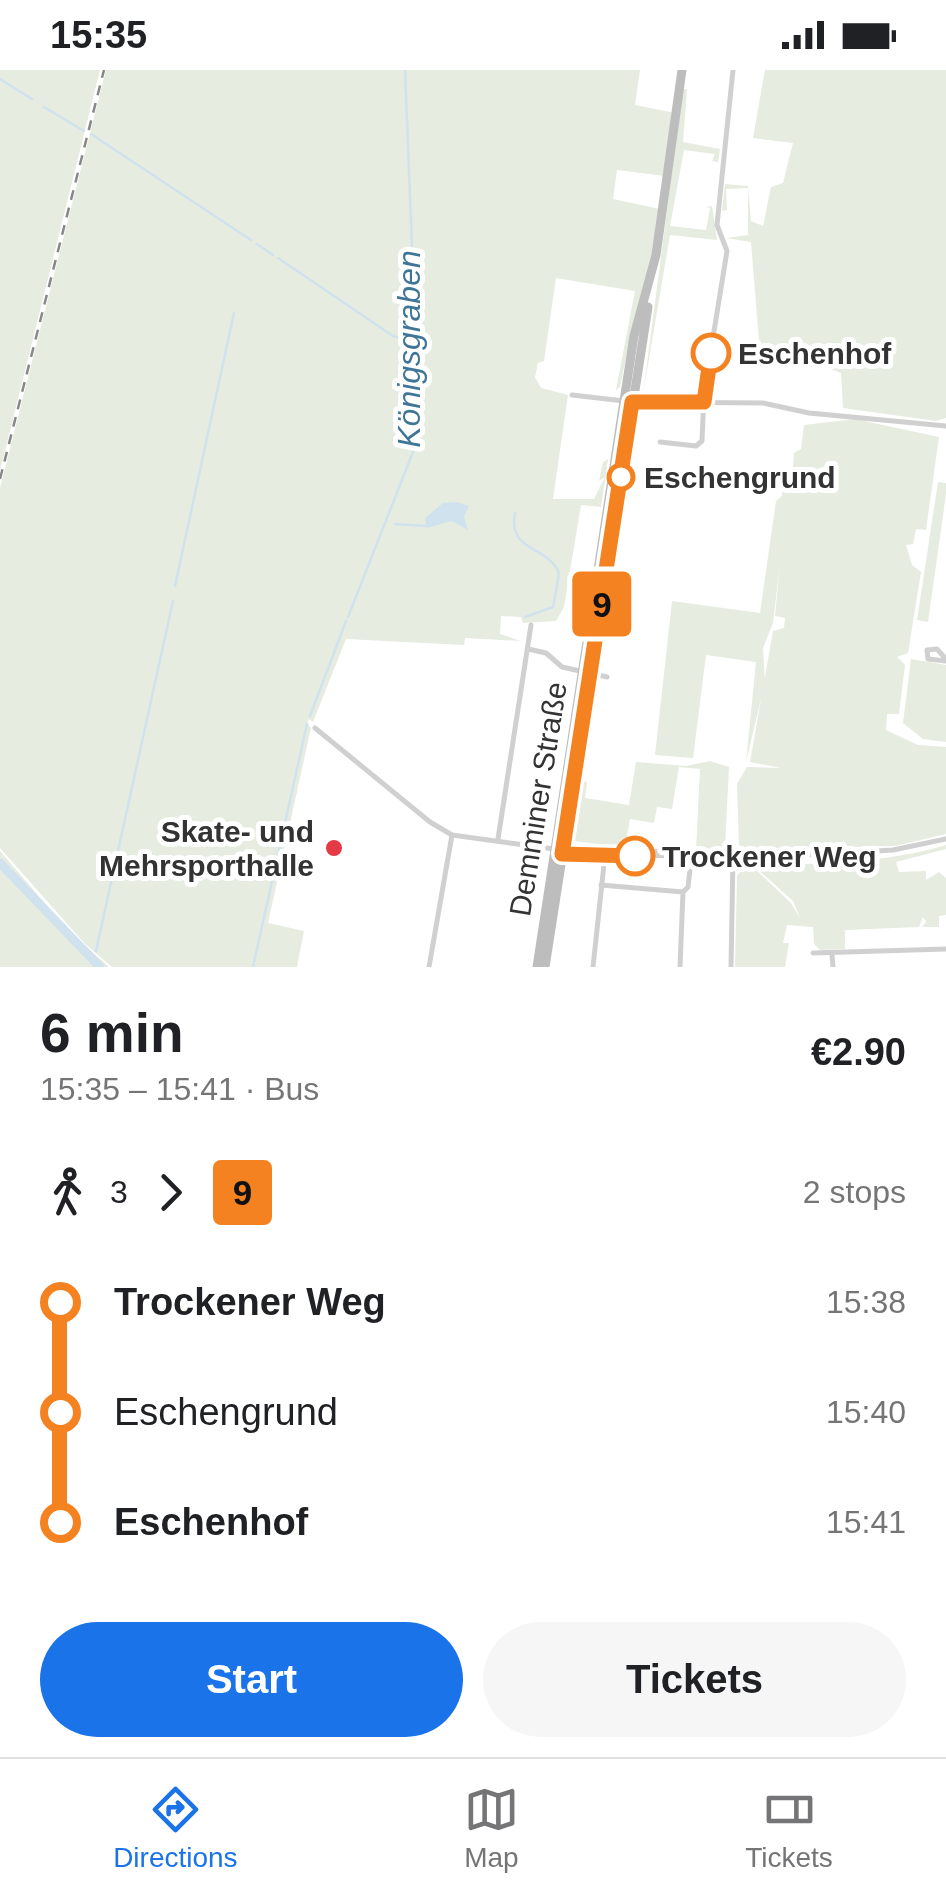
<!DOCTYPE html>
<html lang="en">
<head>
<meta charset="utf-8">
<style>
  body { margin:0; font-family:Arial,sans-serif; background:#f6f6f6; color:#202124; height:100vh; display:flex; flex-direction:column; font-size:38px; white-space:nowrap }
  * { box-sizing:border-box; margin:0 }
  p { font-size:32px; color:#757577 }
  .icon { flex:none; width:55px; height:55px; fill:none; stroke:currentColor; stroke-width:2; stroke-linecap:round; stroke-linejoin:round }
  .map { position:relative; height:897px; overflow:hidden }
  .details { display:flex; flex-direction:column; background:#fff; flex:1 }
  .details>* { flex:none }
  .badge { padding:0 20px; border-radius:8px; font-size:35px; line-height:65px }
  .map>.badge { position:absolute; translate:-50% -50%; box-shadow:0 0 0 5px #fff }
  .legs { display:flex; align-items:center; gap:15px; height:110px; padding:0 40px; font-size:32px }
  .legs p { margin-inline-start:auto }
  .head { display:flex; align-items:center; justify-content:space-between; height:170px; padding:0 40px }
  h1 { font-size:55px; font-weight:800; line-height:75px }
  .action { display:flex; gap:20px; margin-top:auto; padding:20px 40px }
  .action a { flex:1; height:115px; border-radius:60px; background:#1a73e8; color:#fff; font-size:40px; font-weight:800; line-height:115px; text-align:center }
  .action a+a { background:#f6f6f6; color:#202124 }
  ul { padding:0 40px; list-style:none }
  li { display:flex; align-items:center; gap:35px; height:110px; font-size:38px }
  li i { display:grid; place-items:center; width:15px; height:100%; margin:0 12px; background:currentColor }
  li i::after { content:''; width:25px; height:25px; margin:-12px; border:8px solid; border-radius:50%; background:#fff }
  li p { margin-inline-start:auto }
  li:first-child i { background:linear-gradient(#0000 50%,currentColor 0) }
  li:last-child i { background:linear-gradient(currentColor 50%,#0000 0) }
  .status { display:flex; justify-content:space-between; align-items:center; height:70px; padding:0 50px; background:#fff; direction:ltr }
  .status svg { height:28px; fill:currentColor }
  .menu { display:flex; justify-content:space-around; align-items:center; height:140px; border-top:2px solid #e0e0e0; background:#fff; font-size:28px; color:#757577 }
  .menu a { display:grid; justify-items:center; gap:5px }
  .menu .active { color:#1a73e8 }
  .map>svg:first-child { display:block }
</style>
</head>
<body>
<div class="status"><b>15:35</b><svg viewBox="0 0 49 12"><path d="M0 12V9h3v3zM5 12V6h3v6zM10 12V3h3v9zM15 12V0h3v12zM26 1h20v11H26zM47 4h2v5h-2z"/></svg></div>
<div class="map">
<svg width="946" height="897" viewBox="0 0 946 897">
  <rect width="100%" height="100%" fill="#fff"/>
  <!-- green -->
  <g fill="#e6ecdf">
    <polygon points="0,0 100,0 0,401"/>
    <polygon points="106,0 640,0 635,35 675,43 665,106 617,100 613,129 660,139 646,224 631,264 620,317 616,320 635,221 556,208 544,291 538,293 535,307 541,318 568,325 553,429 594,429 605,407 599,411 603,392 608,389 601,437 581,435 564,537 556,551 523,553 521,547 501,546 500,564 521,571 465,568 464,575 346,569 313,652 309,649 307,653 311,658 268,853 304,861 297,897 112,897 85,874 0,778 0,418"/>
    <polygon points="765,0 946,0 946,348 936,351 843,338 841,303 813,292 760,283 751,172 726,168 748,165 748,118 726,119 727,140 722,141 725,114 748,116 751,151 763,156 771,117 783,113 793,73 753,68"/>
    <polygon points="683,19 687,19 683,72 720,79 718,92 712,91 715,84 684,80 670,156 706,160 710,138 706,137 712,136 717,170 670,165 643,324"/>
    <polygon points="855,349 939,367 926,460 916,459 913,474 906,475 912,495 921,502 908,583 897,587 905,595 899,644 887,644 886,660 918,675 946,677 946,764 895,776 749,779 739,775 737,714 747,697 781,698 750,692 773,561 784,558 785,548 775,546 780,494 773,553 763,578 765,612 746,692 756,592 706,585 693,688 655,685 672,531 760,543 776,431 782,426 783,405 793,397 794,383 801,379 804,355"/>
    <polygon points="938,412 946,413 946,424 928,552 917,550"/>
    <polygon points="911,589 946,595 946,672 923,669 903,653"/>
    <polygon points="710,691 729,697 725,777 696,780 700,699 679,697 672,739 657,737 654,753 630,749 625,777 573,771 582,711 587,712 585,728 629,735 636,692 686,696"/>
    <path d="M946,775V779L896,792L899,802L926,801V810L939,802L946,808V845L939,846V857H922L926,852L923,847L919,857L845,860V879L820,880L814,874L813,857L787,855L783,873H789L785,897H735L737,806L744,796H752L791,833L800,848L793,831L754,796C817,793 884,794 946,775Z"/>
    <polygon points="0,781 67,859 109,897 0,897"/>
  </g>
  <!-- water -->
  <polygon fill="#cfe2ee" points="457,432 469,436 464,447 468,460 452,451 427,458 425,448 443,433"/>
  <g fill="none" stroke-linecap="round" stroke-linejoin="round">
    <!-- stream -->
    <g stroke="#cfe2ee" stroke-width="2.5">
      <polyline points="0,9 32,29"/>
      <polyline points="44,37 84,61"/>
      <polyline points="91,64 251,170"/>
      <polyline points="257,174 273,185"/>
      <polyline points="278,188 393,266 415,273"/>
      <path d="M515,443C507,483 551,476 559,504L553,537L525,547"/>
      <polyline points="395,454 427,456"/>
      <polyline points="175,516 234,243"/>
      <polyline points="348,547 415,377 418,326 405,0"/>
      <polyline points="310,646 346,551"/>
      <polyline points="96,881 173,531"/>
      <polyline points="253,897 307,654"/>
    </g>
    <!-- river -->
    <polyline stroke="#cfe2ee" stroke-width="9" points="0,793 100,897"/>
    <!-- minor -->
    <g stroke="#d0d0d0" stroke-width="5">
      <polyline points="572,325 624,331"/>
      <polyline points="635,332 763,333 809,343 946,356"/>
      <polyline points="660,372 696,376 702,371 704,323 727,181 717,155 733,0"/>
      <polyline points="528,579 546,583 562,597 607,607"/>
      <polyline points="946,589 937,579 927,580 928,589 946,591"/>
      <polyline points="315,658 430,752 452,765 554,779"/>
      <polyline points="498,769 531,555"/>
      <polyline points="565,779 792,785"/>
      <polyline points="561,783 751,788 893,780 946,769"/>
      <polyline points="601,815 683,822 680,897"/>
      <polyline points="683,822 688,817 690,799"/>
      <polyline points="813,883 946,879"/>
      <polyline points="832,885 833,897"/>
      <polyline points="429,897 452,765"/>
      <polyline points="593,897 605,785"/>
      <polyline points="731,897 733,786"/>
    </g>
    <!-- secondary -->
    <g stroke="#bdbdbd" stroke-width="9">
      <polyline points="537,897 634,266 656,185 682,0"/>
      <polyline points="545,897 648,237"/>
    </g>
    <!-- rail -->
    <polyline stroke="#888" stroke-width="2.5" stroke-dasharray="10 8" stroke-linecap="butt" points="0,409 104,0"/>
  </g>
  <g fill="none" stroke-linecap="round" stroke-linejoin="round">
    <!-- line-1 casing -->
    <g stroke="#fff" stroke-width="22">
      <polyline id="line-1" points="635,786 562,784 632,332 704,332 711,283"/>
    </g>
    <!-- line-1 -->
    <use href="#line-1" stroke="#f58220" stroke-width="15"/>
  </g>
  <!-- markers -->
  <g fill="#fff" stroke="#f58220" stroke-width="5">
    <circle cx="711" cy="283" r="18"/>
    <circle cx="621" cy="407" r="12"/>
    <circle cx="635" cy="786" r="18"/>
  </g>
  <circle fill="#e63946" stroke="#fff" stroke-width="4" cx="334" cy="778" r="10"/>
  <g text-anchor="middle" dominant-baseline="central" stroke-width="10" stroke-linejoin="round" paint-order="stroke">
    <!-- stop labels -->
    <g font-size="30" font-weight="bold" fill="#333" stroke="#fff" text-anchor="start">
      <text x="738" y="283">Eschenhof</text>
      <text x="644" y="407">Eschengrund</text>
      <text x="662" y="786">Trockener Weg</text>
    </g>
    <!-- street labels -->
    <g font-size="30" fill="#333" stroke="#fff">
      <text transform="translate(538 729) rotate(-81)">Demminer Straße</text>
    </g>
    <!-- poi labels -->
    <g font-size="30" font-weight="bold" fill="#333" stroke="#fff" text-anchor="end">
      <text x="314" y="761">Skate- und<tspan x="314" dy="34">Mehrsporthalle</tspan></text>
    </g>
    <!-- water labels -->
    <g font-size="32" font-style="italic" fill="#3f7597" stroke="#fff">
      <text transform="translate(409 279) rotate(-90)">Königsgraben</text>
    </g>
  </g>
</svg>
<b class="badge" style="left:602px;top:534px;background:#f58220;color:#111">9</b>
</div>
<section class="details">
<div class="head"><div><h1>6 min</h1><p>15:35 – 15:41 · Bus</p></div><b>€2.90</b></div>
<div class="legs"><svg class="icon" aria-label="walk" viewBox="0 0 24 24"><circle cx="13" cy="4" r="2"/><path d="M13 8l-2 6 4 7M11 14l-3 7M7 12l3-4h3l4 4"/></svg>3<svg class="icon" aria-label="forward" viewBox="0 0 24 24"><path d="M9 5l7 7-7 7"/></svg><b class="badge" style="background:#f58220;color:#111">9</b><p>2 stops</p></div>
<ul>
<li><i style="color:#f58220"></i><b>Trockener Weg</b><p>15:38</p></li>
<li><i style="color:#f58220"></i><span>Eschengrund</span><p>15:40</p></li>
<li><i style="color:#f58220"></i><b>Eschenhof</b><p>15:41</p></li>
</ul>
<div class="action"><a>Start</a><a>Tickets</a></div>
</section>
<nav class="menu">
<a class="active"><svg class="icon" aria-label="directions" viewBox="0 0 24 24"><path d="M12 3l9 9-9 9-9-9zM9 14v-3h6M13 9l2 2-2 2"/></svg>Directions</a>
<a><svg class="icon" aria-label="map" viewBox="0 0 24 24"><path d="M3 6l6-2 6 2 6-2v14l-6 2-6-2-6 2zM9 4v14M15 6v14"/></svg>Map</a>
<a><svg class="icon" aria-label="tickets" viewBox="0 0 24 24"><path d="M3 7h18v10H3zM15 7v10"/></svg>Tickets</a>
</nav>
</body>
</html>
